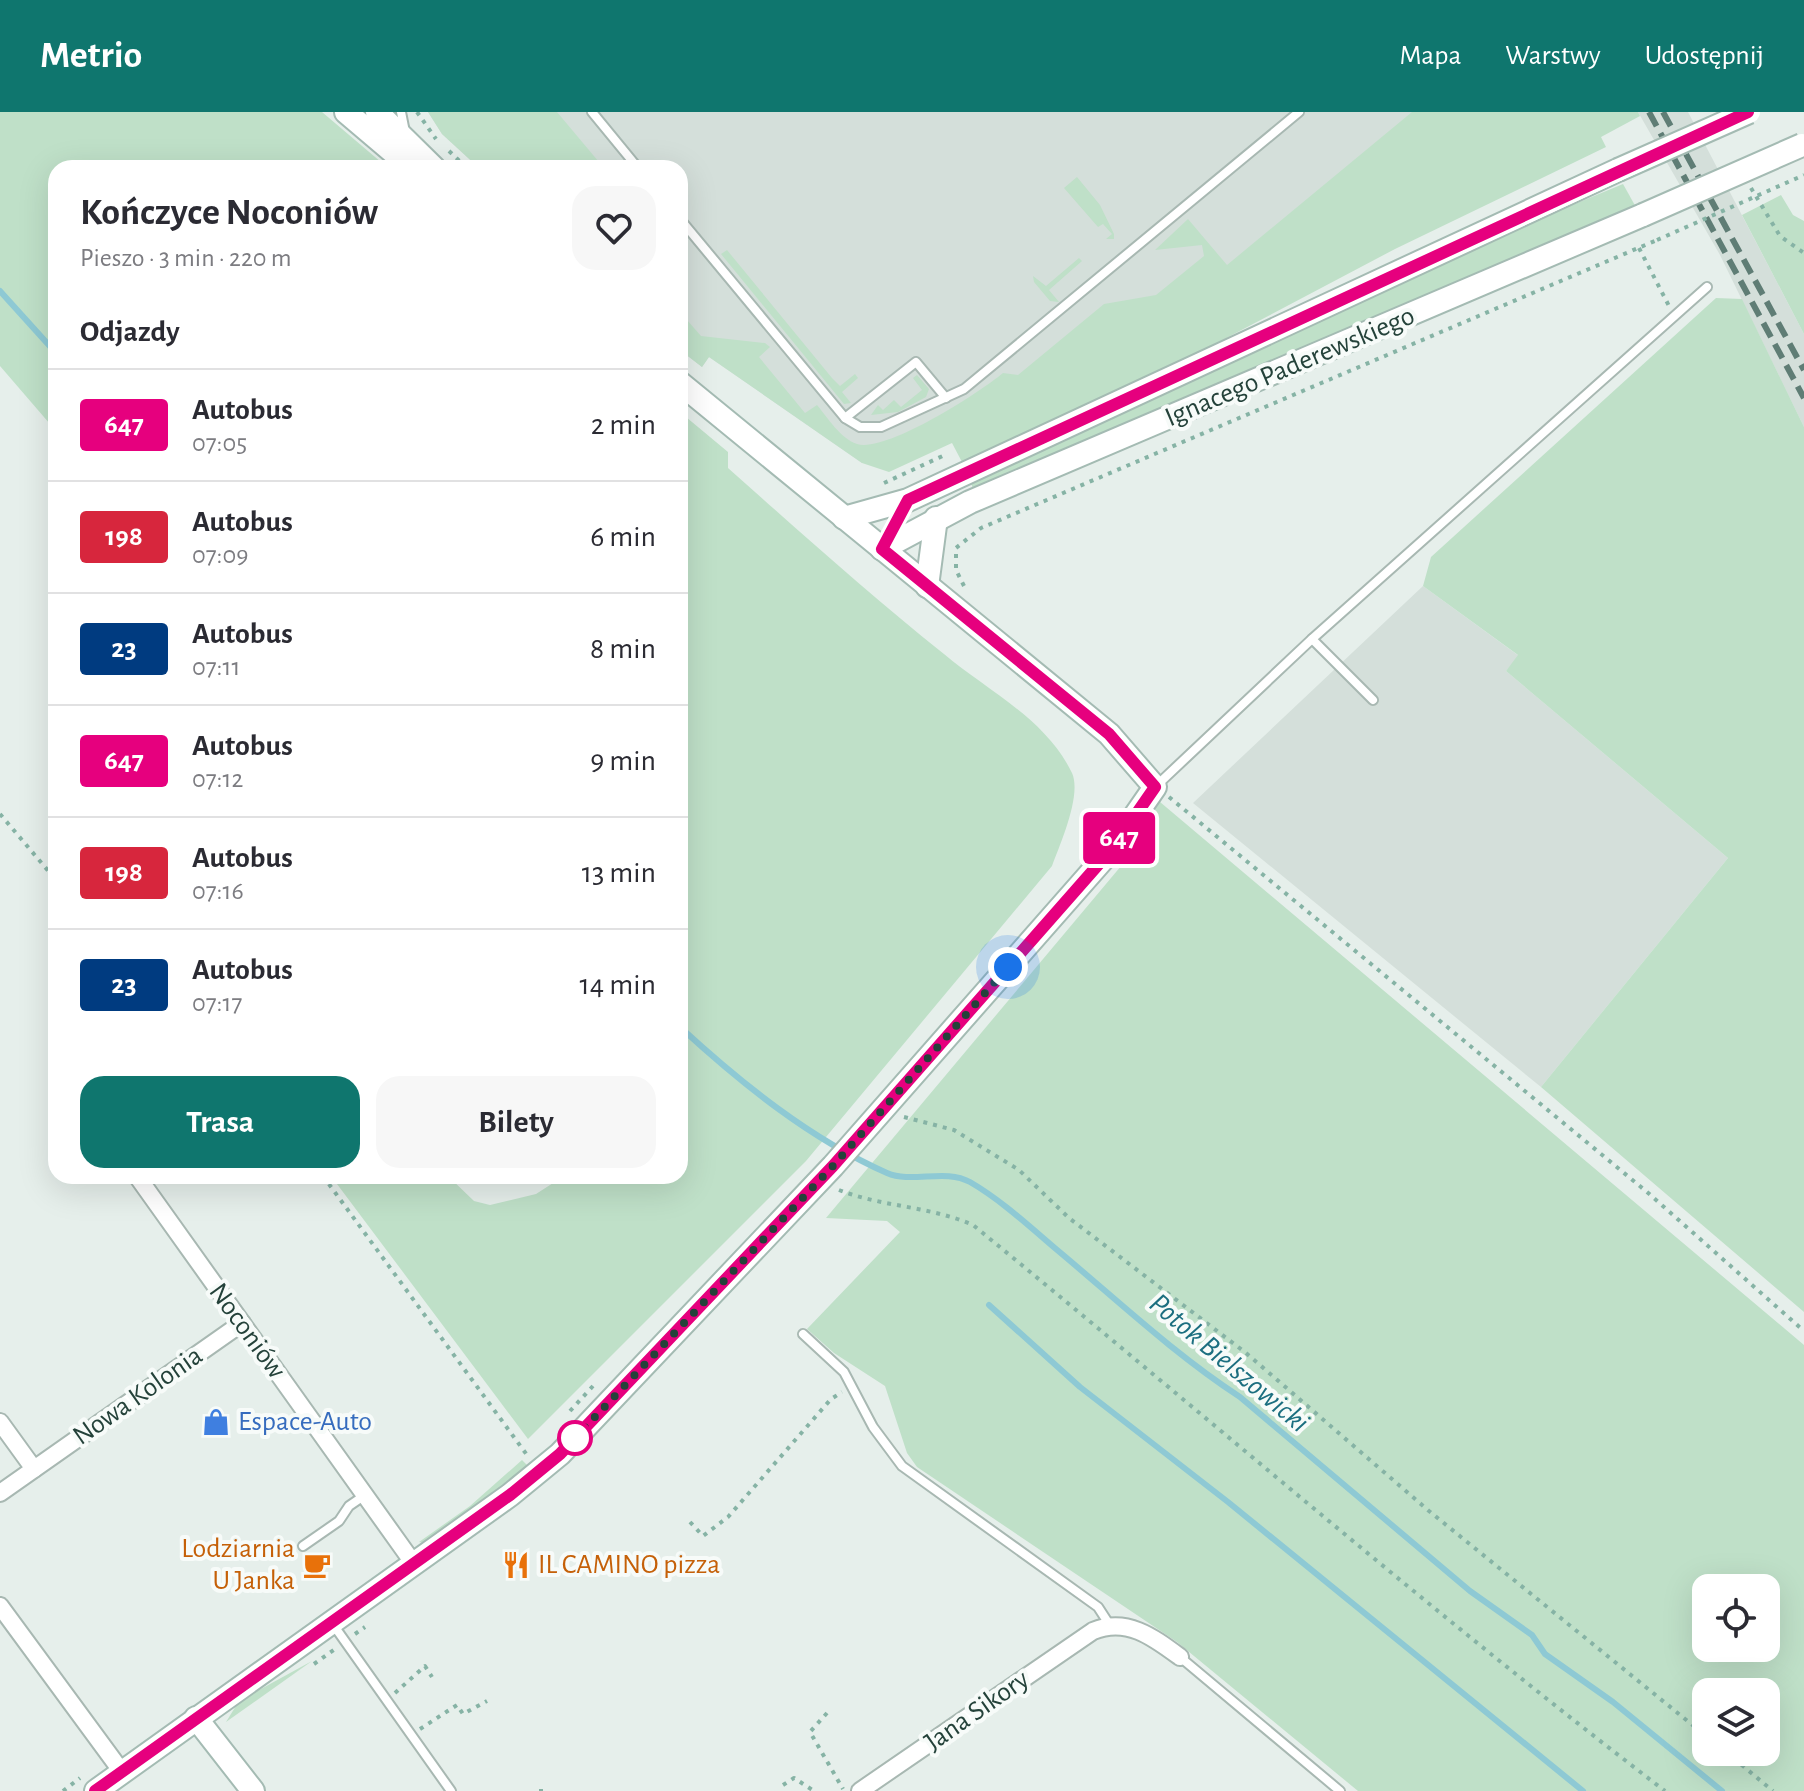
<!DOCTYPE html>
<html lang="pl">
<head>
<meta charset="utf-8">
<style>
  body { margin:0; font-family:"Alegreya Sans",sans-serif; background:#f7f7f7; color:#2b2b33; height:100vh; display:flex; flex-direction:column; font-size:30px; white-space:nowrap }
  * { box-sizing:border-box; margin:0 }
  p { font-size:26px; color:#7c7c81 }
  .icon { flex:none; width:44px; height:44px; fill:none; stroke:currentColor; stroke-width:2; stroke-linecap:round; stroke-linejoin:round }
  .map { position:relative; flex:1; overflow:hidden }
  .panel { position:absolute; left:48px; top:48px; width:640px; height:1024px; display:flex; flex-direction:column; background:#fff; border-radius:24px; box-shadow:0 8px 32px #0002 }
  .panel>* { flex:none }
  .badge { padding:0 16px; border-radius:6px; font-size:28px; line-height:52px }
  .tools { position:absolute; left:1692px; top:1462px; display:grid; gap:16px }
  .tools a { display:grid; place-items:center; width:88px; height:88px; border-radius:16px; background:#fff; box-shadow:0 8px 32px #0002; font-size:40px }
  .you { position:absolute; width:40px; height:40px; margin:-20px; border:6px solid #fff; border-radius:50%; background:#1a73e8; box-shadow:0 0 0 12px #1a73e833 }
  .map>.badge { position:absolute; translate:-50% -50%; box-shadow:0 0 0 4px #fff }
  h2 { padding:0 32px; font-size:30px; line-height:72px }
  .round { display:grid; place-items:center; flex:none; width:84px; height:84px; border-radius:24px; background:#f7f7f7 }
  .overview { display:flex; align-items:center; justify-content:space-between; height:136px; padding:0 32px }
  h1 { font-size:38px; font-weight:700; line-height:60px }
  .primary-button { display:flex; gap:16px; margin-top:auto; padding:16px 32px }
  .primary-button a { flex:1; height:92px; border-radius:24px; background:#0f766e; color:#fff; font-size:32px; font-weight:700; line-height:92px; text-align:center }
  .primary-button a+a { background:#f7f7f7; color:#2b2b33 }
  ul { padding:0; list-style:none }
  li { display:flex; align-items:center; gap:24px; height:112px; padding:0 32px; border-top:2px solid #e1e1e2 }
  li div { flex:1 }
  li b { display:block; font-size:30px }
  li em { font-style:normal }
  li .badge { min-width:88px; font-weight:700; text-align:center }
  header { display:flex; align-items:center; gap:48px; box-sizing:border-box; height:112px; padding:0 40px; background:#0f766e; color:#fff }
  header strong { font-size:38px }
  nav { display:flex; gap:44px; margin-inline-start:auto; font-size:28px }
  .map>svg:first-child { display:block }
</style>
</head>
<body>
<header>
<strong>Metrio</strong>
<nav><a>Mapa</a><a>Warstwy</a><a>Udostępnij</a></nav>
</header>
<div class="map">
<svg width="1804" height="1679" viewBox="0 0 1804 1679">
  <rect width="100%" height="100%" fill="#e6efeb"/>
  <!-- built -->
  <g fill="#d4dfda">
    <polygon points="428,0 1526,0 862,351 709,245 702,255 680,238 680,56 479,56 442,22"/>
    <polygon points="1638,0 1688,0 1804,222 1804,315 1720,143"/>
    <polygon points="1423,474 1519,544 1506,559 1728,746 1541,975 1193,691"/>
  </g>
  <!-- green -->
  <g fill="#bfe0c8" fill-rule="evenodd">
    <polygon points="0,0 322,0 388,56 56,56 56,319 0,254"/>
    <polygon points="428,0 557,0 604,56 479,56 442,22"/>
    <path d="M1412,0H1638L1640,4L1601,25L1606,35L1395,137L1213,233L962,350L952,331L889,360L862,351L709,245L702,255L680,238V200L701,224L765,231L770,235L759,245L805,301L817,293C828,306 840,326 857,332C886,341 979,281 1003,261L1018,263L1104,192L1156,183L1204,144L1202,133L1155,138L1188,107L1227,153Z"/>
    <polygon points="1077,65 1100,93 1114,122 1114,127 1106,127 1112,122 1103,112 1098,115 1064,76"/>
    <polygon points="1623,72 1637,97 973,377 971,371 1541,106"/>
    <polygon points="1781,83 1793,103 1804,109 1804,222 1742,103"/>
    <polygon points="727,138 832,266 840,274 855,262 858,266 842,280 851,291 844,292 721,142"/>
    <polygon points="1079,146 1082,149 1049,178 1059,190 1050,189 1034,170 1033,164 1046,174"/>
    <polygon points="1716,186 1742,187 1804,315 1804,1200 1541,975 1728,746 1506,559 1518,543 1423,474 1431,445"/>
    <polygon points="917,263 929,277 926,285 898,300 871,303 878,293 883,298 894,288 901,295 922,278 913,266"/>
    <path d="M680,300L728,340V356C799,419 870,483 944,542C988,579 1046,607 1072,661C1082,683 1060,732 1052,754L806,1049L528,1327L331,1064H448L474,1089L490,1093L536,1082L564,1064H680Z"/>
    <path d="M1147,679L1804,1233V1679H1358L1177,1530L917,1355L907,1341L885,1274L834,1241L807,1217L900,1120L887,1109L826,1106L1137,735ZM1706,1476H1766V1536H1706ZM1706,1580H1766V1640H1706Z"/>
    <polygon points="522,1348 529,1355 515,1367 425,1431 419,1430 470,1394"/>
    <polygon points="312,1549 226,1610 239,1589"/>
  </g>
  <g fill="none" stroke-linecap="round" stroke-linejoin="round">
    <!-- stream -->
    <g stroke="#8ec9d4" stroke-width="6">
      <polyline points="0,179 56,241"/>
      <path d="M680,915C741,971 810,1027 887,1061C912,1072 945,1056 970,1070C1001,1088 1029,1114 1056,1137C1116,1187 1174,1242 1240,1285L1470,1479L1532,1523L1545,1542L1613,1590L1722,1679"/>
      <polyline points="989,1193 1080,1275 1228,1390 1583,1679"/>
    </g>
    <!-- lane casing -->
    <g stroke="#a8b8b2" stroke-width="12">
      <g id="lane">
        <polyline points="401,0 405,20"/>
        <polyline points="592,0 638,56"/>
        <polyline points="680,107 845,306 860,315 881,315 964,277 1299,0"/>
        <polyline points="845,306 916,250 946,286"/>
        <polyline points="1312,527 1373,588"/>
        <polyline points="1155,675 1312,527 1707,175"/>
        <polyline points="803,1222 844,1260 873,1315 902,1354 1098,1495 1109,1512"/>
        <polyline points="303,1434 339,1409 349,1394 365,1383"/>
        <polyline points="332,1511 451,1679"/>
        <polyline points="1180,1545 1340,1679"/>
      </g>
    </g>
    <!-- street casing -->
    <g stroke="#a8b8b2" stroke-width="20">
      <g id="street">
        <polyline points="137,1064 414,1452"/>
        <polyline points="0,1310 34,1357"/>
        <polyline points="0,1381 242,1211"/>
        <polyline points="0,1494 122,1660"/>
        <path d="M860,1679L1093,1519C1127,1505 1153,1525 1180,1545"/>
      </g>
    </g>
    <!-- secondary casing -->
    <g stroke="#a4bbb3" stroke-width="26">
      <g id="secondary">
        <polyline points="346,0 412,56"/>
        <polyline points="377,0 434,56"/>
        <polyline points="844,406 908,388 1618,58"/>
        <polyline points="882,437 970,390 1643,103"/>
        <polyline points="927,474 936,406"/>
        <polyline points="196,1606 253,1679"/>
        <polyline points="96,1679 510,1383 560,1342 833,1054 1112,737 1155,675 1109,622 680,271"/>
      </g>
    </g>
    <!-- path -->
    <g stroke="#86b3a5" stroke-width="4" stroke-dasharray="4 6" stroke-linecap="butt">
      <polyline points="417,0 436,27"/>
      <polyline points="449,39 467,56"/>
      <polyline points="1751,76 1780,124 1804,141"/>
      <polyline points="1639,136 1669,194"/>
      <polyline points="884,371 947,342"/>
      <polyline points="964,474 956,458 956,436 981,416 1657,128"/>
      <polyline points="1169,685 1647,1080 1804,1219"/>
      <polyline points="0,702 56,768"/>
      <polyline points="904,1005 954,1018 1019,1058 1069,1106 1246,1241 1429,1399 1706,1624"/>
      <polyline points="323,1064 527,1343"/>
      <path d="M839,1078C882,1095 930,1094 973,1113C1203,1301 1428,1498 1665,1679"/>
      <polyline points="570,1299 593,1274"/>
      <polyline points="690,1410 703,1424 728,1405 831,1287 842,1280"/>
      <polyline points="355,1522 365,1515"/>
      <polyline points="314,1552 335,1537"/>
      <polyline points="395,1581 425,1554 432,1565"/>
      <polyline points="827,1601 810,1620 843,1677"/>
      <polyline points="420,1617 457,1593 463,1602 487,1589"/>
      <polyline points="1726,1640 1773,1679"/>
      <polyline points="783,1673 794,1666 814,1679"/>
      <polyline points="63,1679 80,1666"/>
      <polyline points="541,1679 541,1677"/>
    </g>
    <!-- lane -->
    <use href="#lane" stroke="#fff" stroke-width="8"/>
    <!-- street -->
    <use href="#street" stroke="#fff" stroke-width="16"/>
    <!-- secondary -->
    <use href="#secondary" stroke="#fff" stroke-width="22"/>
    <!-- rail -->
    <g stroke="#5f7d75" stroke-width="6" stroke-dasharray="16 8" stroke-linecap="butt">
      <polyline points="1649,0 1804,286"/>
      <polyline points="1663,0 1804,258"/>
    </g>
    <!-- secondary-bridge casing -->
    <g stroke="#a4bbb3" stroke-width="26" stroke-linecap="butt">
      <g id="secondary-bridge">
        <polyline points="1618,58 1749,0"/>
        <polyline points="1643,103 1802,33"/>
      </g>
    </g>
    <!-- path-bridge -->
    <polyline stroke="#86b3a5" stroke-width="4" stroke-dasharray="4 6" stroke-linecap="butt" points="1657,128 1804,63"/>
    <!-- secondary-bridge -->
    <use href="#secondary-bridge" stroke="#fff" stroke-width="22"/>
  </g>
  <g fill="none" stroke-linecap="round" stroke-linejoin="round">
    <!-- line casing -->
    <g stroke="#fff" stroke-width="18">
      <polyline id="line" points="95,1679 510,1383 560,1342 833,1054 1112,737 1155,675 1109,622 882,437 908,388 1748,0"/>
    </g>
    <!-- line -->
    <use href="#line" stroke="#e6007e" stroke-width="12"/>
    <!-- walk -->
    <polyline stroke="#24423a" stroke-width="8" stroke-dasharray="0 14.4" points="575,1326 833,1054 1008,855"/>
  </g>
  <!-- icons -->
  <defs>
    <g id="shop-bare" transform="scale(2.16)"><path d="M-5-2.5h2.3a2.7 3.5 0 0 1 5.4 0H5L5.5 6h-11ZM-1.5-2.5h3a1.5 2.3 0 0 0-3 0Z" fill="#3f7fe0" stroke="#f7fbf9" stroke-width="2.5" paint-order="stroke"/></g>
    <g id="cafe-bare" transform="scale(2.16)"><path d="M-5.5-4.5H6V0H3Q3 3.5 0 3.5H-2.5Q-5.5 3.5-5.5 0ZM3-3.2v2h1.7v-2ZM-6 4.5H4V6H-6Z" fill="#e8710a" stroke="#f7fbf9" stroke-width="2.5" paint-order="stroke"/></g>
    <g id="restaurant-bare" transform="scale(2.16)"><path d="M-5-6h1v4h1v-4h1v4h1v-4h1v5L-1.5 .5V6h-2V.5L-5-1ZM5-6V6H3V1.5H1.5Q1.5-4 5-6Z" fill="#e8710a" stroke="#f7fbf9" stroke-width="2.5" paint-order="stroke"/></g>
  </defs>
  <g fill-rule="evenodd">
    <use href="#shop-bare" x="216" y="1310"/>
    <use href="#cafe-bare" x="317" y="1453"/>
    <use href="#restaurant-bare" x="516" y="1453"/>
  </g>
  <!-- markers -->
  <circle fill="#fff" stroke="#e6007e" stroke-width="4" cx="575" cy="1326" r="16"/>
  <g text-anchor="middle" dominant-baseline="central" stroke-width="8" stroke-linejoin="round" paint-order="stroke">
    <!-- street labels -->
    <g font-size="28" fill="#24423a" stroke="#f7fbf9">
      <text transform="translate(1290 255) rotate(-23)">Ignacego Paderewskiego</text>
      <text transform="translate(247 1219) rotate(54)">Noconiów</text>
      <text transform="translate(138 1284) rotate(-35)">Nowa Kolonia</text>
      <text transform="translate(977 1599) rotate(-35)">Jana Sikory</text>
    </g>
    <!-- shop labels -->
    <g font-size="28" fill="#366cbe" stroke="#f7fbf9" text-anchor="start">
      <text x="238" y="1310">Espace-Auto</text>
    </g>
    <!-- food labels -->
    <g font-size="28" fill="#c56008" stroke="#f7fbf9" text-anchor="end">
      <text x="295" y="1437">Lodziarnia<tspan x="295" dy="32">U Janka</tspan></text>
      <text x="538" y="1453" text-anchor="start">IL CAMINO pizza</text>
    </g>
    <!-- water labels -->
    <g font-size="30" font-style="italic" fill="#1c6f80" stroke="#f7fbf9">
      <text transform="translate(1229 1251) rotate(40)">Potok Bielszowicki</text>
    </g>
  </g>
</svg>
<div class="tools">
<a><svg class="icon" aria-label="locate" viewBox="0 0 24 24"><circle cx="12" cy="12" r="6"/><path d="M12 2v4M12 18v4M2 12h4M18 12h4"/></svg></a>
<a><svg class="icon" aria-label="layers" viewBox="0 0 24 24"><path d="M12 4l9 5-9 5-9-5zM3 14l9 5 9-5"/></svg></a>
</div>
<div class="you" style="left:1008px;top:855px"></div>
<b class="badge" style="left:1119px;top:726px;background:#e6007e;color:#fff">647</b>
<section class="panel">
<div class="overview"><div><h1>Kończyce Noconiów</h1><p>Pieszo · 3 min · 220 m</p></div><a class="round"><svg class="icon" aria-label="heart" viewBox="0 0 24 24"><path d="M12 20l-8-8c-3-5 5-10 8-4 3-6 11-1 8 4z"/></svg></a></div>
<h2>Odjazdy</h2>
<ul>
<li><span class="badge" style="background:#e6007e;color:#fff">647</span><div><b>Autobus</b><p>07:05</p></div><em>2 min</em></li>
<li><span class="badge" style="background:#d7263d;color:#fff">198</span><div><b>Autobus</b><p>07:09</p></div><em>6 min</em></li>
<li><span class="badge" style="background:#003b80;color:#fff">23</span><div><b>Autobus</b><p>07:11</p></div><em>8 min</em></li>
<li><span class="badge" style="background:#e6007e;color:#fff">647</span><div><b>Autobus</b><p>07:12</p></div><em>9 min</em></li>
<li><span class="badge" style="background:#d7263d;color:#fff">198</span><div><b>Autobus</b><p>07:16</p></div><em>13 min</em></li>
<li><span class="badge" style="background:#003b80;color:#fff">23</span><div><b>Autobus</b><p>07:17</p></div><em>14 min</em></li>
</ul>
<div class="primary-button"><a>Trasa</a><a>Bilety</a></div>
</section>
</div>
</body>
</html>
